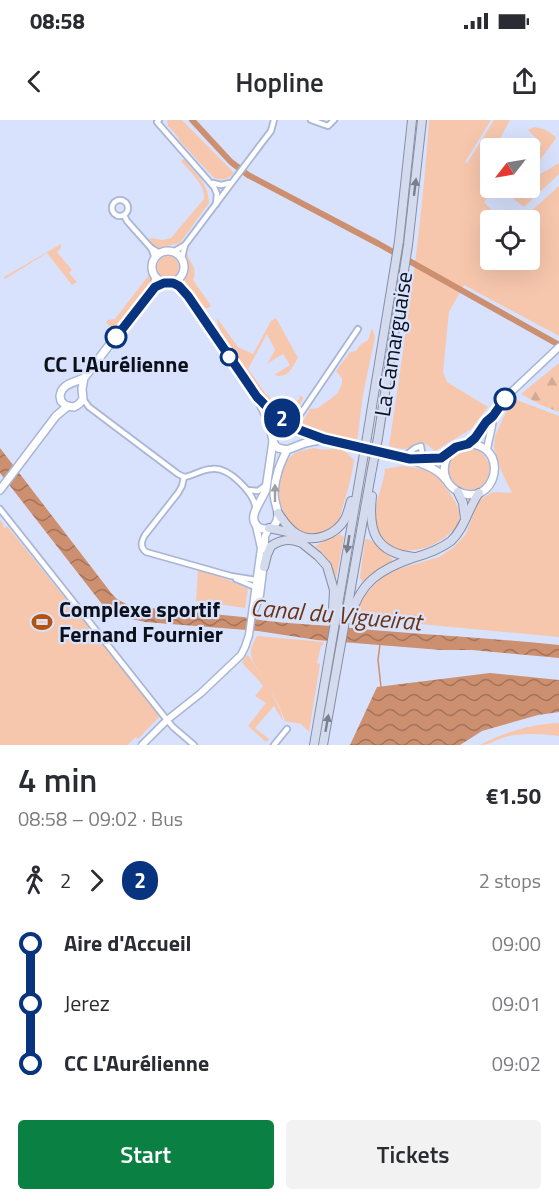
<!DOCTYPE html>
<html lang="en">
<head>
<meta charset="utf-8">
<style>
  body { margin:0; font-family:"Titillium Web",sans-serif; background:#f2f2f3; color:#2b2b33; height:100vh; display:flex; flex-direction:column; font-size:22px; white-space:nowrap }
  * { box-sizing:border-box; margin:0 }
  p { font-size:20px; color:#7c7c81 }
  .icon { flex:none; width:33px; height:33px; fill:none; stroke:currentColor; stroke-width:2; stroke-linecap:round; stroke-linejoin:round }
  .map { position:relative; height:625px; overflow:hidden }
  .sheet { display:flex; flex-direction:column; background:#fff; flex:1 }
  .sheet>* { flex:none }
  .badge { padding:0 12px; border-radius:20px; font-size:21px; line-height:39px }
  .needle { width:39px; rotate:239deg }
  .buttons { position:absolute; left:480px; top:18px; display:grid; gap:12px }
  .buttons a { display:grid; place-items:center; width:60px; height:60px; border-radius:6px; background:#fff; box-shadow:0 6px 24px #0002; font-size:30px }
  .map>.badge { position:absolute; translate:-50% -50%; box-shadow:0 0 0 3px #fff }
  .legs { display:flex; align-items:center; gap:9px; height:66px; padding:0 18px; font-size:20px }
  .legs p { margin-inline-start:auto }
  .headline { display:flex; align-items:center; justify-content:space-between; height:102px; padding:0 18px }
  h1 { font-size:33px; font-weight:600; line-height:45px }
  .cta { display:flex; gap:12px; margin-top:auto; padding:12px 18px }
  .cta a { flex:1; height:69px; border-radius:6px; background:#0b8043; color:#fff; font-size:24px; font-weight:600; line-height:69px; text-align:center }
  .cta a+a { background:#f2f2f3; color:#2b2b33 }
  ul { padding:0 18px; list-style:none }
  li { display:flex; align-items:center; gap:21px; height:60px; font-size:22px }
  li i { display:grid; place-items:center; width:9px; height:100%; margin:0 8px; background:currentColor }
  li i::after { content:''; width:15px; height:15px; margin:-8px; border:4px solid; border-radius:50%; background:#fff }
  li p { margin-inline-start:auto }
  li:first-child i { background:linear-gradient(#0000 50%,currentColor 0) }
  li:last-child i { background:linear-gradient(currentColor 50%,#0000 0) }
  .status { display:flex; justify-content:space-between; align-items:center; height:42px; padding:0 30px; background:#fff; direction:ltr }
  .status svg { height:16px; fill:currentColor }
  header { display:flex; justify-content:space-between; align-items:center; height:78px; padding:0 18px; background:#fff; font-size:27px; font-weight:600 }
  .map>svg:first-child { display:block }
</style>
</head>
<body>
<div class="status"><b>08:58</b><svg viewBox="0 0 49 12"><path d="M0 12V9h3v3zM5 12V6h3v6zM10 12V3h3v9zM15 12V0h3v12zM26 1h20v11H26zM47 4h2v5h-2z"/></svg></div>
<header><svg class="icon" aria-label="back" viewBox="0 0 24 24"><path d="M15 5l-7 7 7 7"/></svg>Hopline<svg class="icon" aria-label="share" viewBox="0 0 24 24"><path d="M12 15V3M7 8l5-5 5 5M5 13v7h14v-7"/></svg></header>
<div class="map">
<svg width="559" height="625" viewBox="0 0 559 625">
  <defs>
    <pattern id="forest-firs" width="22" height="20" patternUnits="userSpaceOnUse" patternTransform="scale(1.5)"><rect width="22" height="20" fill="#f7c7ad"/><path d="M5 1l3.5 6h-7zM16 11l3.5 6h-7z" fill="#d3aa94"/></pattern>
    <pattern id="water-waves" width="16" height="10" patternUnits="userSpaceOnUse" patternTransform="scale(1.5)"><rect width="16" height="10" fill="#cc8f6f"/><path d="M0 5q4-4 8 0t8 0" fill="none" stroke="#a4735a"/></pattern>
  </defs>
  <rect width="100%" height="100%" fill="#d8e2fd"/>
  <!-- green -->
  <g fill="#f7c7ad">
    <path d="M167,0H182L234,53C228,59 223,61 214,58L178,19L179,18L169,7H168Z"/>
    <path d="M429,0H491L465,42L472,47L467,43L494,0H510L495,28H490V68H494L484,82L501,100H490V140H530V100H521L559,66V216L464,165L449,192L443,252L447,262L488,287L471,309L435,331C418,316 420,326 404,329C400,329 394,327 389,326C405,218 422,109 429,0Z"/>
    <polygon points="534,7 544,9 556,17 555,20 542,37 532,54 530,55 530,38 542,24 528,10"/>
    <path d="M184,39C195,53 209,64 209,83L180,123L167,126L156,128L149,120L151,118L162,120L171,118L204,79C205,64 190,52 181,41Z"/>
    <polygon points="559,43 559,54 524,87 503,71 505,68 530,68 530,59 546,51"/>
    <path d="M204,110L187,133C190,144 198,147 193,160L211,186L208,188H205L197,182L185,161L188,149L187,135L188,131Z"/>
    <polygon points="61,124 61,128 57,132 72,150 69,153 77,162 72,165 47,133 5,159 4,157"/>
    <circle cx="168" cy="147" r="11"/>
    <polygon points="149,155 153,159 114,211 106,202 108,200 115,199"/>
    <path d="M217,198L238,227L253,234L271,201L276,198L298,238C291,249 288,259 274,255L290,245L283,234L267,244L275,230L267,214L248,249L265,273L279,285L281,283L290,289L300,278L298,275L303,277V279L293,297L290,298C282,295 273,288 267,282C255,269 216,214 217,198Z"/>
    <polygon points="372,208 375,217 363,275 357,322 304,307 301,305 310,289 318,288 337,274 342,264 342,258 336,251 350,232 356,231 360,225 368,220"/>
    <polygon points="517,280 559,296 559,517 356,498 358,486 367,473 379,460 395,450 439,437 454,427 466,414 478,382 484,377 493,372 512,373 502,353 494,328 495,316 506,292"/>
    <path d="M314,328C334,334 336,320 354,340C352,357 347,373 342,389C341,393 340,399 338,403C335,408 329,411 323,413C278,427 262,346 300,331C304,330 309,329 314,328Z"/>
    <circle cx="469" cy="350" r="21"/>
    <path d="M401,346C411,347 429,349 437,355C441,359 444,366 447,370C455,379 462,391 458,404C456,407 452,411 449,414C429,433 386,441 377,407C371,385 383,370 385,349Z"/>
    <polygon points="0,400 4,405 3,406 5,408 7,406 160,596 138,619 136,617 128,625 0,625"/>
    <path d="M339,414L344,417L336,459C331,446 327,434 315,426Z"/>
    <path d="M367,419C376,421 384,434 393,439L392,441L373,453L362,462L360,457L365,420Z"/>
    <polygon points="198,450 224,458 248,469 245,488 196,481"/>
    <path d="M257,516L324,522L323,525L321,526L317,543L320,544L309,612L301,604L285,601L279,586L270,569L281,592L283,601L274,586L255,608L269,619L266,622L248,606L266,583L255,576L263,566C257,557 248,551 242,542L247,535L249,536L264,560C254,541 244,537 257,516Z"/>
    <path d="M559,603V616C542,614 525,613 509,616C498,618 491,625 480,625C505,612 531,604 559,603Z"/>
  </g>
  <!-- forest -->
  <polygon fill="url(#forest-firs)" points="559,243 559,292 541,285 521,274"/>
  <!-- water -->
  <g fill="url(#water-waves)">
    <path d="M0,328L112,474L117,479L130,486L243,497C271,503 301,504 330,506C406,514 483,517 559,525V538L472,530H441L317,520L258,511L145,502L118,496L105,488L0,353Z"/>
    <polygon points="490,553 559,560 559,592 538,595 482,611 460,625 350,625 377,567"/>
  </g>
  <g fill="none" stroke-linecap="round" stroke-linejoin="round">
    <!-- stream -->
    <polyline stroke="#cc8f6f" stroke-width="1.5" points="380,524 378,540 381,567"/>
    <!-- canal -->
    <polyline stroke="#cc8f6f" stroke-width="6" points="192,0 231,42 248,55 379,124 559,225"/>
    <!-- minor casing -->
    <g stroke="#a9b5d6" stroke-width="8">
      <g id="minor">
        <polyline points="159,0 157,2 214,67 217,74 216,84"/>
        <polyline points="311,0 328,6 334,0"/>
        <polyline points="213,63 221,65 230,63"/>
        <circle cx="120" cy="88" r="8"/>
        <polyline points="124,95 127,101 151,128 160,133"/>
        <polyline points="151,128 155,138"/>
        <polyline points="173,132 185,125"/>
        <polyline points="182,138 185,125 264,20 271,11 274,0"/>
        <polyline points="83,279 89,287 178,354 184,357"/>
        <polyline points="293,305 358,209"/>
        <polyline points="402,338 415,328 421,326 423,338"/>
        <path d="M184,357L182,366L178,373L145,415C141,422 140,427 146,432L231,456L256,460"/>
        <path d="M184,357C193,356 202,349 212,349C229,347 253,372 256,388"/>
        <polyline points="247,370 258,371 266,365"/>
        <polyline points="0,389 167,600 173,607 194,625"/>
        <polyline points="236,459 255,467"/>
        <polyline points="274,625 287,609"/>
      </g>
    </g>
    <!-- tertiary casing -->
    <g stroke="#a9b5d6" stroke-width="9">
      <g id="tertiary">
        <polyline points="468,324 480,313 486,301 493,296 507,276 559,227"/>
        <path d="M487,331C488,319 493,308 493,296"/>
        <polyline points="265,430 265,416 269,409"/>
        <polyline points="255,489 260,475 264,443"/>
        <polyline points="142,625 167,600 201,573 241,535 245,527 249,515 261,428 256,406"/>
      </g>
    </g>
    <!-- secondary casing -->
    <g stroke="#a9b5d6" stroke-width="10">
      <g id="secondary">
        <circle cx="168" cy="147" r="16"/>
        <polyline points="173,163 179,166 188,176 229,237 257,277 269,302 273,321 275,325 278,328 287,330 305,323 324,319"/>
        <path d="M84,258C74,263 62,263 60,276L61,281L66,286L74,287L79,284L83,279L82,269L84,258L153,168L156,158"/>
        <path d="M261,281C280,299 299,311 324,319C351,329 431,336 445,359"/>
        <path d="M273,321L266,369C263,380 244,399 260,408C265,410 269,409 274,406C283,394 274,386 274,373C275,356 280,344 287,330"/>
        <path d="M412,339C421,338 431,341 440,338C445,336 450,331 455,328C467,320 485,324 492,337C495,344 495,353 492,360C477,393 426,365 451,331"/>
        <polyline points="0,370 56,296 68,286"/>
      </g>
    </g>
    <!-- trunk casing -->
    <g stroke="#878ea2" stroke-width="10">
      <g id="trunk">
        <polyline points="367,317 399,121 412,0"/>
        <polyline points="378,318 408,125 422,0"/>
        <polyline points="458,372 463,383 465,399"/>
        <path d="M372,376C368,411 375,433 414,437"/>
        <path d="M278,393C283,400 288,409 297,414C313,424 336,415 345,399C348,393 349,387 351,381"/>
        <polyline points="269,408 288,412 318,436 327,446 334,470 333,490"/>
        <path d="M264,447L267,435L271,426C280,420 289,418 299,422"/>
        <path d="M350,499C359,463 380,449 413,438C427,434 439,430 451,421C465,408 468,388 479,373"/>
        <polyline points="314,625 362,345"/>
        <polyline points="323,625 372,349"/>
      </g>
    </g>
    <!-- minor -->
    <use href="#minor" stroke="#fff" stroke-width="4.5"/>
    <!-- tertiary -->
    <use href="#tertiary" stroke="#fff" stroke-width="6"/>
    <!-- secondary -->
    <use href="#secondary" stroke="#fff" stroke-width="7"/>
    <!-- trunk -->
    <use href="#trunk" stroke="#d4dbee" stroke-width="8"/>
    <!-- trunk-bridge casing -->
    <g stroke="#878ea2" stroke-width="10" stroke-linecap="butt">
      <g id="trunk-bridge">
        <polyline points="362,345 367,317"/>
        <polyline points="372,349 378,318"/>
      </g>
    </g>
    <!-- trunk-bridge -->
    <use href="#trunk-bridge" stroke="#d4dbee" stroke-width="8"/>
  </g>
  <!-- one-way arrows -->
  <defs><path id="oneway-solid" d="M-6-.8H1V-3.2L6.5 0L1 3.2V.8H-6Z" transform="scale(1.5)"/></defs>
  <g fill="#7a808f">
    <use href="#oneway-solid" transform="translate(415 67) rotate(-83)"/>
    <use href="#oneway-solid" transform="translate(348 424) rotate(99)"/>
    <use href="#oneway-solid" transform="translate(327 603) rotate(-80)"/>
  </g>
  <use fill="#9e9fa4" href="#oneway-solid" transform="translate(275 373) rotate(-90)"/>
  <g fill="none" stroke-linecap="round" stroke-linejoin="round">
    <!-- line-1 casing -->
    <g stroke="#fff" stroke-width="14">
      <polyline id="line-1" points="116,217 155,167 164,163 173,163 179,166 188,176 257,277 269,289 297,309 324,319 410,339 441,338 456,327 468,324 475,318 486,302 493,296 505,279"/>
    </g>
    <!-- line-1 -->
    <use href="#line-1" stroke="#07337f" stroke-width="9"/>
  </g>
  <!-- icons -->
  <defs>
    <g id="stadium-bare" transform="scale(1.62)"><path d="M0-5a6.5 5 0 1 0 0 10a6.5 5 0 1 0 0-10ZM-3.5-1.8h7v3.6h-7Z" fill="#b4530f" stroke="#d8e2fd" stroke-width="2.5" paint-order="stroke"/></g>
  </defs>
  <g fill-rule="evenodd">
    <use href="#stadium-bare" x="42" y="502"/>
  </g>
  <!-- markers -->
  <g fill="#fff" stroke="#07337f" stroke-width="3">
    <circle cx="116" cy="217" r="10"/>
    <circle cx="229" cy="237" r="8"/>
    <circle cx="505" cy="279" r="10"/>
  </g>
  <g text-anchor="middle" dominant-baseline="central" stroke-width="4.5" stroke-linejoin="round" paint-order="stroke">
    <!-- street labels -->
    <g font-size="22" fill="#0c101b" stroke="#d8e2fd">
      <text transform="translate(393 224) rotate(-81)">La Camarguaise</text>
    </g>
    <!-- stop labels -->
    <g font-size="22" font-weight="bold" fill="#0c101b" stroke="#d8e2fd">
      <text x="116" y="244">CC L'Aurélienne</text>
    </g>
    <!-- poi labels -->
    <g font-size="22" font-weight="bold" fill="#0c101b" stroke="#d8e2fd" text-anchor="start">
      <text x="59" y="489">Complexe sportif<tspan x="59" dy="25">Fernand Fournier</tspan></text>
    </g>
    <!-- water labels -->
    <g font-size="24" font-style="italic" fill="#6c330f" stroke="#d8e2fd">
      <text transform="translate(336 494) rotate(5)">Canal du Vigueirat</text>
    </g>
  </g>
</svg>
<div class="buttons">
<a><svg class="needle" viewBox="-14 -14 28 28"><path d="M0-13l5 13h-10z" fill="#e53935"/><path d="M0 13l5-13h-10z" fill="#7c7c81"/></svg></a>
<a><svg class="icon" aria-label="locate" viewBox="0 0 24 24"><circle cx="12" cy="12" r="6"/><path d="M12 2v4M12 18v4M2 12h4M18 12h4"/></svg></a>
</div>
<b class="badge" style="left:282px;top:298px;background:#07337f;color:#fff">2</b>
</div>
<section class="sheet">
<div class="headline"><div><h1>4 min</h1><p>08:58 – 09:02 · Bus</p></div><b>€1.50</b></div>
<div class="legs"><svg class="icon" aria-label="walk" viewBox="0 0 24 24"><circle cx="13" cy="4" r="2"/><path d="M13 8l-2 6 4 7M11 14l-3 7M7 12l3-4h3l4 4"/></svg>2<svg class="icon" aria-label="forward" viewBox="0 0 24 24"><path d="M9 5l7 7-7 7"/></svg><b class="badge" style="background:#07337f;color:#fff">2</b><p>2 stops</p></div>
<ul>
<li><i style="color:#07337f"></i><b>Aire d'Accueil</b><p>09:00</p></li>
<li><i style="color:#07337f"></i><span>Jerez</span><p>09:01</p></li>
<li><i style="color:#07337f"></i><b>CC L'Aurélienne</b><p>09:02</p></li>
</ul>
<div class="cta"><a>Start</a><a>Tickets</a></div>
</section>
</body>
</html>
